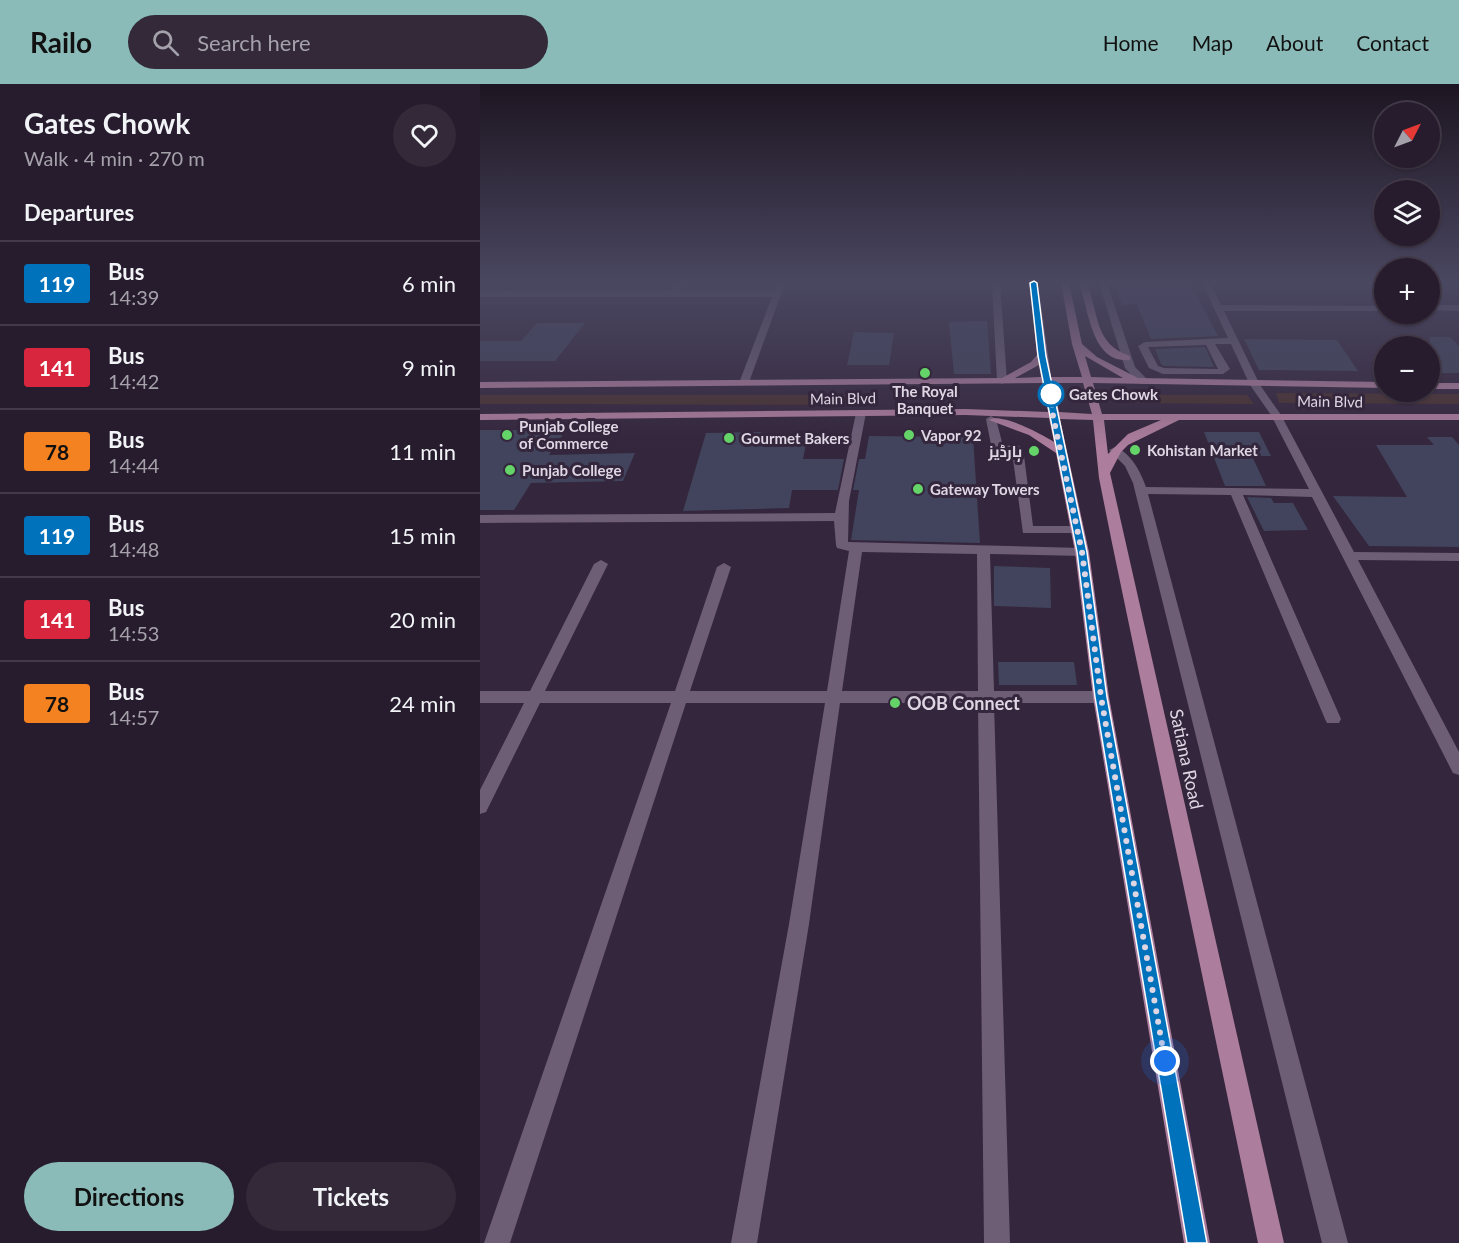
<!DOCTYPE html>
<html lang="en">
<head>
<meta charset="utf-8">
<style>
  body { margin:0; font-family:Lato,Cairo,sans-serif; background:#332939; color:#f1f3f6; height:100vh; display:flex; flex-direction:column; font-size:22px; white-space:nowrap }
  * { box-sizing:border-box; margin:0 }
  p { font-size:20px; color:#a4a1aa }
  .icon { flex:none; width:33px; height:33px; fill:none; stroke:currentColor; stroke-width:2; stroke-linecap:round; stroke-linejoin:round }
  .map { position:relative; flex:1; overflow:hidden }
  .details { display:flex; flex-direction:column; background:#271c2d; width:480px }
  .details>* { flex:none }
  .badge { padding:0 12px; border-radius:4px; font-size:21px; line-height:39px }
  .needle { width:39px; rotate:48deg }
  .controls { position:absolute; left:894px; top:18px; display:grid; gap:12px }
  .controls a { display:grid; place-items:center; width:66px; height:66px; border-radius:50%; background:#271c2d; box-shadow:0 2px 4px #0004,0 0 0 2px #433a49; font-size:30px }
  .you { position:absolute; width:30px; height:30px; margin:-15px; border:4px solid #fff; border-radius:50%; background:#1a73e8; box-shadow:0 0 0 9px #1a73e833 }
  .map>.badge { position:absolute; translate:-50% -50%; box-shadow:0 0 0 3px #fff }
  h2 { padding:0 24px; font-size:22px; line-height:54px }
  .round { display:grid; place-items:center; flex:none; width:63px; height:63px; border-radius:32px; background:#332939 }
  .overview { display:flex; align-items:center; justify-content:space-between; height:102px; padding:0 24px }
  h1 { font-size:28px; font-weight:700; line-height:45px }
  .cta { display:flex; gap:12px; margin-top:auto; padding:12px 24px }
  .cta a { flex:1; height:69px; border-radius:36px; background:#8bbbb9; color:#111; font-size:24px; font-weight:700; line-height:69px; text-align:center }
  .cta a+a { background:#332939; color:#f1f3f6 }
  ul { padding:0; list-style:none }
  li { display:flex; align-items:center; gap:18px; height:84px; padding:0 24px; border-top:2px solid #433a49 }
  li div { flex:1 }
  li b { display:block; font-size:22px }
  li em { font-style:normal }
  li .badge { min-width:66px; font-weight:700; text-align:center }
  header { display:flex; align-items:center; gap:36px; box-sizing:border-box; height:84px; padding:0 30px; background:#8bbbb9; color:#111 }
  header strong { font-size:28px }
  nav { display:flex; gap:33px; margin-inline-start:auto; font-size:21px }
  .search { width:420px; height:54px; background:#332939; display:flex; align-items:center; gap:15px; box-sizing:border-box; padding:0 21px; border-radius:33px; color:#a4a1aa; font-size:22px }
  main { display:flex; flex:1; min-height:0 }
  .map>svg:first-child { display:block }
</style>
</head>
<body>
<header>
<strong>Railo</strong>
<div class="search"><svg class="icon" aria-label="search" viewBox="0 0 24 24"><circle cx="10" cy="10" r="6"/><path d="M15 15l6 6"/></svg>Search here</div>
<nav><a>Home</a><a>Map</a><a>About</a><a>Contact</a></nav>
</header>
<main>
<section class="details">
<div class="overview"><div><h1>Gates Chowk</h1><p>Walk · 4 min · 270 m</p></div><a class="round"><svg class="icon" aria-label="heart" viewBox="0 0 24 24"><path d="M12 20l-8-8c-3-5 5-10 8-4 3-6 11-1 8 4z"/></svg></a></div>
<h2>Departures</h2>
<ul>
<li><span class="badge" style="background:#0072bc;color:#fff">119</span><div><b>Bus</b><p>14:39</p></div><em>6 min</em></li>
<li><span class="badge" style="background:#d7263d;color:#fff">141</span><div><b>Bus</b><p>14:42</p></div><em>9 min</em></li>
<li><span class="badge" style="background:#f58220;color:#111">78</span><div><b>Bus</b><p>14:44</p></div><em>11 min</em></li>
<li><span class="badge" style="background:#0072bc;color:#fff">119</span><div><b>Bus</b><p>14:48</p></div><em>15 min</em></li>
<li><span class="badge" style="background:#d7263d;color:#fff">141</span><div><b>Bus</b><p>14:53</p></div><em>20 min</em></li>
<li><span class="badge" style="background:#f58220;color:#111">78</span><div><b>Bus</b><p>14:57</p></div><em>24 min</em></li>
</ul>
<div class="cta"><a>Directions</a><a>Tickets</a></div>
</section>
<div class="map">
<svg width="979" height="1159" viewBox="0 0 979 1159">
  <rect width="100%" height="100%" fill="#34263c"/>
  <!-- green -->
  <g fill="#493231">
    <polygon points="796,309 979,310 979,320 799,319"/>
    <polygon points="0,311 384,311 383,321 0,320"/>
    <polygon points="643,311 767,311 774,320 645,319"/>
  </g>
  <!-- building -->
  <g fill="#41445c">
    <polygon points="634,199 695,199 697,203 712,203 738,252 671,255 657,220 642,221"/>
    <polygon points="507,237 511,290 474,290 469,238"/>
    <polygon points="57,239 105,239 75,277 0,277 0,257 41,257"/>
    <polygon points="374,248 414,249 409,281 367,281"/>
    <polygon points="950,253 970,253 979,262 979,289 950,289"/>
    <polygon points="764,255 857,256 878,287 779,286"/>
    <polygon points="725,263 734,283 684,282 681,280 675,265"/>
    <polygon points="0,346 86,346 69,371 155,369 143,397 51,399 34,426 0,426"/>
    <polygon points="281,348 279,355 327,355 323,375 364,375 358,406 312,406 309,424 203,427 226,349"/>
    <polygon points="724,348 779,348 791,372 772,372 786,402 745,402"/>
    <polygon points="389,352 493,353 500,459 371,456 379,406 373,406 379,375 385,375"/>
    <polygon points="947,353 972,353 979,361 979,463 889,462 853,412 927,413 896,361 954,361"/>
    <polygon points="767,413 791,414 794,419 813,419 828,446 784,447"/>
    <polygon points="514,482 570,484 571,524 514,522"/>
    <polygon points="518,578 594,578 597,601 519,601"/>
  </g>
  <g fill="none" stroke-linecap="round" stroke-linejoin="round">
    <!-- minor -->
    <g fill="#6d5e76" fill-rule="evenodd">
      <polygon points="197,199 205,199 200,207 294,207 297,199 305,199 268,301 259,299 292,213 0,213 0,207 191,207"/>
      <polygon points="512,199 520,199 527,297 522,300 517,297"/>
      <polygon points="619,199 627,199 655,283 668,296 668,300 660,300 645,284"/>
      <path d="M722,199H730L741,221L904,222V227H744L780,301L801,331L874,468L979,469V477L878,476L979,668V691L973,689L832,413L763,411L861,635L859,639H847L845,635L751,411L668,410L868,1159H842L653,399L645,382L629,366L635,363C650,368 661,388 666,403L829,405L791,331L770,301L751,260H735L750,285L743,290H683L669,284L658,262L665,258L748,254ZM726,261L738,285L684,284L678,282L668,263Z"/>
      <polygon points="979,221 979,227 950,226 950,221"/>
      <path d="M381,326L386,329L369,417L368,458L602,464L609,468L602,472L510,470L514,607H621L627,609L629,613L627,617L621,619H514L530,1159H504L498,619H360L329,840L277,1159H251L309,840L345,619H206L30,1159H4L191,619H60L6,728L0,730V706L44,619H0V607H50L114,480L121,476L128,480L65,607H195L237,483L244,479L251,483L210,607H347L369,467L357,464L356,461L354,437L0,439V431L355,429L376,329ZM382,468L497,470L498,607H362Z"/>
      <polygon points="511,332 516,335 523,362 537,361 543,364 553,442 597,442 601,443 601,449 543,449 532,368 518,369 512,366 506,335"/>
    </g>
    <!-- major -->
    <g fill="#ac7d9c" fill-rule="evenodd">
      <path d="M550,199H558L571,293H602L592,260L581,199H589L602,260L617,273L658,294L904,298V304L613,299L622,330H979V336H699L648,361L641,368L630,389L804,1159H778L632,459L619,394L613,336L580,335L609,468L629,613L730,1159H704L613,613L595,468L576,369L549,351L509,336C520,328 562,350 574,358L569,334L486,331L0,336V330L486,325L568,328L563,299L0,304V298L522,294L551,278L557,271ZM605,272L643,294L611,293ZM559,281L561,293L535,294L557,282ZM573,299H603L612,330L579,328ZM624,336H681L648,350L628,370Z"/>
      <path d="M599,199H607C619,230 614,260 650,272V276C611,280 609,225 599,199Z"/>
      <rect x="950" y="299" width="29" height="6"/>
    </g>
  </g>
  <!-- sky -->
  <linearGradient id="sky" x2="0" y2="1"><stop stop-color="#1d1521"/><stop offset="0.55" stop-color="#4a4761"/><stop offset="1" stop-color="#4a4761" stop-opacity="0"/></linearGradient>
  <rect width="979" height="362" fill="url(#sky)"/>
  <!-- line -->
  <polygon fill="#0072bc" stroke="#fff" stroke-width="1.5" points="554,197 557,199 566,272 607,468 627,613 727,1159 707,1159 615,613 597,468 558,272 550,199"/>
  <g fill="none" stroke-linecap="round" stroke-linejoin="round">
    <!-- walk -->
    <polyline stroke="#dfd6e4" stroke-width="6" stroke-dasharray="0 10.8" points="571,310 573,332 602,468 621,613 685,977"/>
  </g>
  <!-- markers -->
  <g fill="#64d468" stroke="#34263c" stroke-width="2">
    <circle cx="445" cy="289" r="6"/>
    <circle cx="27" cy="351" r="6"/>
    <circle cx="429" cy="351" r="6"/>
    <circle cx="249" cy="354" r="6"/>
    <circle cx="655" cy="366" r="6"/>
    <circle cx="554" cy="367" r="6"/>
    <circle cx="30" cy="386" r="6"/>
    <circle cx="438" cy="405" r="6"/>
    <circle cx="415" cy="619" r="6"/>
  </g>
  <circle fill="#fff" stroke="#0072bc" stroke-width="3" cx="571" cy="310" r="12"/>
  <g text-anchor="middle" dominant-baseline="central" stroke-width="6" stroke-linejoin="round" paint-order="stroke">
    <!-- far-poi labels -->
    <g font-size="15" font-weight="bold" fill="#dfd6e4" stroke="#34263c" text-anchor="start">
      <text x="445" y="307" text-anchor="middle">The Royal<tspan x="445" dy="17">Banquet</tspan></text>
      <text x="39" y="342">Punjab College<tspan x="39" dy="17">of Commerce</tspan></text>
      <text x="441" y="351">Vapor 92</text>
      <text x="261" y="354">Gourmet Bakers</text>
      <text x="667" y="366">Kohistan Market</text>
      <text x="542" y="367" text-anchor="end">ہارڈیز</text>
      <text x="42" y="386">Punjab College</text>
      <text x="450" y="405">Gateway Towers</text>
    </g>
    <!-- far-stop labels -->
    <g font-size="15" font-weight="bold" fill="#dfd6e4" stroke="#34263c" text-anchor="start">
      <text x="589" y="310">Gates Chowk</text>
    </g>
    <!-- far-street labels -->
    <g font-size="15" fill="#dfd6e4" stroke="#34263c">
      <text transform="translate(363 314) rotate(-1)">Main Blvd</text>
      <text transform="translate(850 317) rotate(1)">Main Blvd</text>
    </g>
    <!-- poi labels -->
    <g font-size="18" font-weight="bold" fill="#dfd6e4" stroke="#34263c" text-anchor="start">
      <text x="427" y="619">OOB Connect</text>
    </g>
    <!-- street labels -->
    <g font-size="18" fill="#dfd6e4" stroke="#34263c">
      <text transform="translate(707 675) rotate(78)">Satiana Road</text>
    </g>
  </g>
</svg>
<div class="controls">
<a><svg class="needle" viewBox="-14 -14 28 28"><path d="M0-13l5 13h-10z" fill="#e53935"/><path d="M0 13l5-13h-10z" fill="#a4a1aa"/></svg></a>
<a><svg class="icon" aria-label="layers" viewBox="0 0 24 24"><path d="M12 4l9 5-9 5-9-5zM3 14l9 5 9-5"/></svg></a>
<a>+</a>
<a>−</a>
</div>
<div class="you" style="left:685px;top:977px"></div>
</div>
</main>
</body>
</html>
